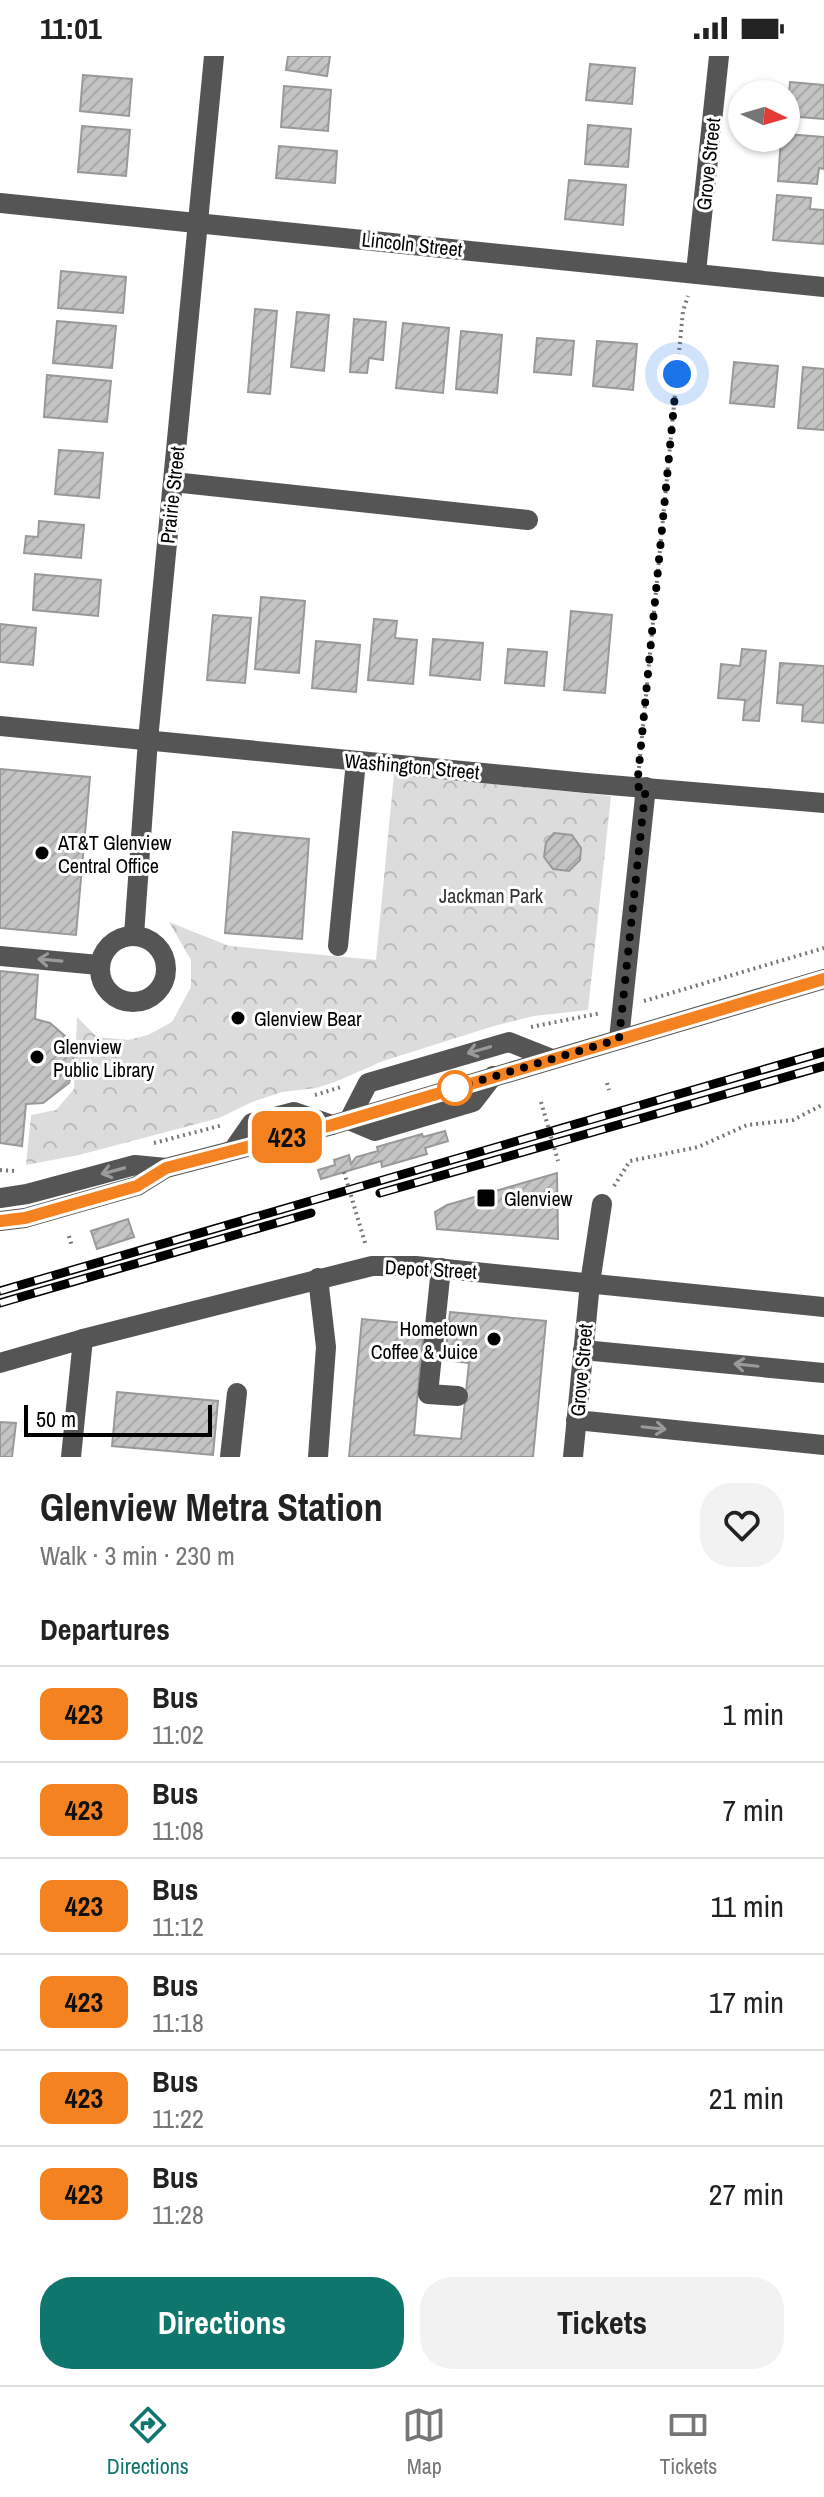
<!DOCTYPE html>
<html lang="en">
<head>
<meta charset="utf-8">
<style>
  body { margin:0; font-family:"Archivo Narrow",sans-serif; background:#f2f2f2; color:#222; height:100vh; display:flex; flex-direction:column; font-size:30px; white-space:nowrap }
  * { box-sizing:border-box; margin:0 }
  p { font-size:26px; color:#767676 }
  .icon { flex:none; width:44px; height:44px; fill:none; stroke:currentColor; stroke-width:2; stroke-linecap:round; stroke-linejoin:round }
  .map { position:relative; height:1401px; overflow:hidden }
  .side { display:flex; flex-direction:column; background:#fff; flex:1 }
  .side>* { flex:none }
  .badge { padding:0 16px; border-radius:12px; font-size:28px; line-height:52px }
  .needle { width:52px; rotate:95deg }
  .tools { position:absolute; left:728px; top:24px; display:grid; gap:16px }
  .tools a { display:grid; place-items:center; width:72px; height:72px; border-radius:50%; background:#fff; box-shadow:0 2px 6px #0004; font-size:40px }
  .scale { position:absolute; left:24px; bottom:20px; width:188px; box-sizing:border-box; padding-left:8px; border:4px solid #000; border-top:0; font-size:22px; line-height:28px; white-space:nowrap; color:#000; -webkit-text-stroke:6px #fff; paint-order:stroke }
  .you { position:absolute; width:40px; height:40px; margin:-20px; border:6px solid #fff; border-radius:50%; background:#1a73e8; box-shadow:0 0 0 12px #1a73e833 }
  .map>.badge { position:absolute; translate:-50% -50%; box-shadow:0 0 0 4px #fff }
  h2 { padding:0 40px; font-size:30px; line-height:72px }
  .round { display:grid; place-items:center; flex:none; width:84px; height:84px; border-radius:32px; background:#f2f2f2 }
  .headline { display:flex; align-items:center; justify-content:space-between; height:136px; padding:0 40px }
  h1 { font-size:38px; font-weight:700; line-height:60px }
  .action { display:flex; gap:16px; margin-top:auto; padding:16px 40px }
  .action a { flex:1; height:92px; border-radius:32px; background:#0f766e; color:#fff; font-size:32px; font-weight:700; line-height:92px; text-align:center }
  .action a+a { background:#f2f2f2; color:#222 }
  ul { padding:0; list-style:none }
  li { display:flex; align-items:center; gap:24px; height:96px; padding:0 40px; border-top:2px solid #e0e0e0 }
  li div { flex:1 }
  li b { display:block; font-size:30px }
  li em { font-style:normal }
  li .badge { min-width:88px; font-weight:700; text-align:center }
  .status { display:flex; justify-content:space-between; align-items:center; height:56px; padding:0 40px; background:#fff; direction:ltr }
  .status svg { height:22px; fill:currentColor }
  .tabs { display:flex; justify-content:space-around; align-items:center; height:112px; border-top:2px solid #e0e0e0; background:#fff; font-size:22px; color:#767676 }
  .tabs a { display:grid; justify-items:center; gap:4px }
  .tabs .active { color:#0f766e }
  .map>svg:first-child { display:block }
</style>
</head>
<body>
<div class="status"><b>11:01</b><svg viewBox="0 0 49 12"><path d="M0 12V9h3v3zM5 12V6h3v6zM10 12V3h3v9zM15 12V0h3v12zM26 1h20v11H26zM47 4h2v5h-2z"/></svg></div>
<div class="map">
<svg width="824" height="1401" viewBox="0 0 824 1401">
  <defs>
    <pattern id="park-crowns" width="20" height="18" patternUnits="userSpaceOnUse" patternTransform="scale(2)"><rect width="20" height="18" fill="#dcdcdc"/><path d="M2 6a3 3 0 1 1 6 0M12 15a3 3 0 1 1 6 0" fill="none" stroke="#bbb"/></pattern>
    <pattern id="building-hatch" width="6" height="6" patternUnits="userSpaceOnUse" patternTransform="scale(2)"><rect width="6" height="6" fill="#c4c4c4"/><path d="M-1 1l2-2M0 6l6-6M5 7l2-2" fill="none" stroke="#a7a7a7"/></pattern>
  </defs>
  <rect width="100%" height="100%" fill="#fff"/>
  <!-- park -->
  <polygon fill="url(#park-crowns)" points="394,718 611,740 588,954 534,960 494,970 383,1005 335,1026 316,1032 282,1036 252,1046 219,1062 79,1099 26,1109 31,1059 56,1054 74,1033 77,961 97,981 128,984 148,979 172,966 191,931 191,904 169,866 229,890 376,904"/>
  <!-- building -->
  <g fill="url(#building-hatch)" stroke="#999" stroke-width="2">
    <polygon points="288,0 330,0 327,20 286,14"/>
    <polygon points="590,8 635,12 632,48 586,44"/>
    <polygon points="83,19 132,23 129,60 80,55"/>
    <polygon points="790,26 824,29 824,63 787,60"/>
    <polygon points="284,30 331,34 328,75 281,71"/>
    <polygon points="588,69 631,73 628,111 585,108"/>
    <polygon points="82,70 130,74 126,120 78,116"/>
    <polygon points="786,78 824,81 824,113 819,112 817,128 778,125 781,82 786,82"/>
    <polygon points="279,90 337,95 335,127 276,122"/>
    <polygon points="569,124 626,129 623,169 565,163"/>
    <polygon points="777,139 811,142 810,153 824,154 824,188 773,184"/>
    <polygon points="61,215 126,221 123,257 58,252"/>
    <polygon points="255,253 277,255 270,338 248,336"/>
    <polygon points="297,256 329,259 324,315 291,311"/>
    <polygon points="354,263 386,266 383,304 369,302 367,317 350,316"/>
    <polygon points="57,265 116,270 112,312 53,307"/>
    <polygon points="403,267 449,272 443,337 396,332"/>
    <polygon points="461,275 502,279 497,337 456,333"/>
    <polygon points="537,282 574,285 571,319 534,316"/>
    <polygon points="597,285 637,288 633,334 593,330"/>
    <polygon points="734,306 778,310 774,351 730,347"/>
    <polygon points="803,311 824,313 824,374 798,372"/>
    <polygon points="47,319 111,325 107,366 44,361"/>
    <polygon points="59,394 103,397 99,442 55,438"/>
    <polygon points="39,465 84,469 81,502 24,497 26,480 38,481"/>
    <polygon points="35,518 101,524 98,560 33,554"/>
    <polygon points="261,541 305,545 299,617 255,613"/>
    <polygon points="571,555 612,559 605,637 564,634"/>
    <polygon points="213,559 251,562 245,627 207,624"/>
    <polygon points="374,563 397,565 395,582 417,584 413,628 368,624"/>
    <polygon points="0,568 36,572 33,609 0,606"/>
    <polygon points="433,583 483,587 480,624 430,619"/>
    <polygon points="316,585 360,589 356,636 312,632"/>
    <polygon points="508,593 547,596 544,630 505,627"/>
    <polygon points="742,593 766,595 759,665 743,664 745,644 718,642 721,608 740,610"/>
    <polygon points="780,607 824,610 824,667 802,665 803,649 777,647"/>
    <polygon points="0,713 90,721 76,879 0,872"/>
    <polygon points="233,776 309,783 302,883 225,877"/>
    <polygon points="554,777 572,779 581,792 580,804 569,815 553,813 544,801 546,786"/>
    <polygon points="0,915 38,919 35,963 50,967 65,980 73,993 74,1010 69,1027 43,1047 26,1048 22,1090 0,1087"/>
    <polygon points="445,1075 448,1085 425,1092 427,1098 382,1111 381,1105 321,1123 318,1114 335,1109 334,1104 349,1099 351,1108 356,1101 378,1095 377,1091 422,1078 423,1081"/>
    <polygon points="557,1117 558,1183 437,1173 435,1156 447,1149"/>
    <polygon points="128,1163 134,1181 97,1193 91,1175"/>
    <polygon points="450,1256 546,1265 533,1401 349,1401 362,1263 424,1269 414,1379 461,1383 469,1307 445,1304"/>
    <polygon points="117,1336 218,1345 213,1399 112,1390"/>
    <polygon points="0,1366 16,1367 12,1401 0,1401"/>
  </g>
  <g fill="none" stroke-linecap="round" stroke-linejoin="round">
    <!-- path -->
    <g stroke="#777" stroke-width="4" stroke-dasharray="2 4" stroke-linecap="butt">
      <polyline points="639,712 683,255 688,240"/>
      <polyline points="644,945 824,892"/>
      <polyline points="531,971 601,957"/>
      <polyline points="607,1027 609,1034"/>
      <polyline points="315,1039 341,1031"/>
      <polyline points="541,1046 558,1105"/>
      <polyline points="154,1087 223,1069"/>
      <polyline points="0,1114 14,1115"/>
      <polyline points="344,1116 366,1190"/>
      <polyline points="614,1130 630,1105 698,1091 747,1069 793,1064 824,1048"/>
      <polyline points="69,1180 72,1190"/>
    </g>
    <!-- minor -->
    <g stroke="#555" stroke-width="20">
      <polyline points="0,147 824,231"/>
      <polyline points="696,216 719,0"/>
      <polyline points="173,426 528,464"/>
      <polyline points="0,670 586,727 824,747"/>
      <polyline points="134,879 148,684 214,0"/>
      <circle cx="133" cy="913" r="33"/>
      <polyline points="338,890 356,705"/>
      <polyline points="0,900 99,909"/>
      <polyline points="619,983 646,731"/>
      <polyline points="493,1020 473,1046 375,1075 349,1064 368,1027 509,986 552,1003"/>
      <polyline points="233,1094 252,1067 294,1056 332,1069"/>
      <polyline points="0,1142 27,1138 135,1109 166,1112"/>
      <polyline points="0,1165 25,1162 137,1130 166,1112 332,1069 824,923"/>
      <polyline points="441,1212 428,1338 458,1340"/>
      <polyline points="583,1294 824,1317"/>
      <polyline points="0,1307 83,1283 372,1210 416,1210 824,1251"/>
      <polyline points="576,1364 824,1389"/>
      <polyline points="71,1401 83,1283"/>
      <polyline points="230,1401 237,1337"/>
      <polyline points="318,1401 326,1291 318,1222"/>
      <polyline points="573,1401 590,1227 602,1148"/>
    </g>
    <!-- rail casing -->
    <g stroke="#000" stroke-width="9">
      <g id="rail">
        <polyline points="380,1137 824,1010"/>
        <polyline points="0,1235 824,996"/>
        <polyline points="0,1247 311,1157"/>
      </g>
    </g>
    <!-- rail -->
    <use href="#rail" stroke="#fff" stroke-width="6" stroke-dasharray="18" stroke-linecap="butt"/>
  </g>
  <!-- one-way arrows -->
  <defs><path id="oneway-shaft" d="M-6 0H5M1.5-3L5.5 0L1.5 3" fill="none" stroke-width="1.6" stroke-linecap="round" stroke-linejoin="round" transform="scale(2)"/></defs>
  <g stroke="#999">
    <use href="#oneway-shaft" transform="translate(50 904) rotate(-175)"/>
    <use href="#oneway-shaft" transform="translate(479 994) rotate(164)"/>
    <use href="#oneway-shaft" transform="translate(113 1115) rotate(165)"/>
    <use href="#oneway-shaft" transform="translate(746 1309) rotate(-174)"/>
    <use href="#oneway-shaft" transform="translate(654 1372) rotate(6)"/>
  </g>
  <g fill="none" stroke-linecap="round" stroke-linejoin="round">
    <!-- line casing -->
    <g stroke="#fff" stroke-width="18">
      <polyline id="line" points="0,1165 25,1162 137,1130 166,1112 332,1069 824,923"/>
    </g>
    <!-- line -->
    <use href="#line" stroke="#f58220" stroke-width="12"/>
    <!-- walk -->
    <polyline stroke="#000" stroke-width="8" stroke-dasharray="0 14.4" points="455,1032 619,983 644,746 646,731 637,731 677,318"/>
  </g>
  <!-- markers -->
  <g fill="#000" stroke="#fff" stroke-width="3">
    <circle cx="42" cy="797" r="8"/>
    <circle cx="238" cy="962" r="8"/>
    <circle cx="37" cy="1001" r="8"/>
    <rect x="476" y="1132" width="20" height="20" rx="4"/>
    <circle cx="494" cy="1283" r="8"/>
  </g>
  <circle fill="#fff" stroke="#f58220" stroke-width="4" cx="455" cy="1032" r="16"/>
  <g text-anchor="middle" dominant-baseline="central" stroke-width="6" stroke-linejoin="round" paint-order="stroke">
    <!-- street labels -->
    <g font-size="20" fill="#000" stroke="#fff">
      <text transform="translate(708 108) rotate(-84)">Grove Street</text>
      <text transform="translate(412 188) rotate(6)">Lincoln Street</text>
      <text transform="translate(172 439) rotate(-84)">Prairie Street</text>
      <text transform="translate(412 710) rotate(5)">Washington Street</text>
      <text transform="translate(431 1213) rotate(3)">Depot Street</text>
      <text transform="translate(581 1314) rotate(-85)">Grove Street</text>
    </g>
    <!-- poi labels -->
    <g font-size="20" fill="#000" stroke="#fff" text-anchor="start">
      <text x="58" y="786">AT&amp;T Glenview<tspan x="58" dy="23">Central Office</tspan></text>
      <text x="254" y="962">Glenview Bear</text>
      <text x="53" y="990">Glenview<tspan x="53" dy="23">Public Library</tspan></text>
      <text x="504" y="1142">Glenview</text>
      <text x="478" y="1272" text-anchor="end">Hometown<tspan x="478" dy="23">Coffee &amp; Juice</tspan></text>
    </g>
    <!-- park labels -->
    <g font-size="20" fill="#333" stroke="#fff">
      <text x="491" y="839">Jackman Park</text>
    </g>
  </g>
</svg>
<div class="tools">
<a><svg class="needle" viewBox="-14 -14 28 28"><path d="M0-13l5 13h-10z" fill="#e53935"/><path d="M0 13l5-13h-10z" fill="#767676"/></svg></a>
</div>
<div class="scale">50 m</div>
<div class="you" style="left:677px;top:318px"></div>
<b class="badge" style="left:287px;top:1081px;background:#f58220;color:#111">423</b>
</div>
<section class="side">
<div class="headline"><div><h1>Glenview Metra Station</h1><p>Walk · 3 min · 230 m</p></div><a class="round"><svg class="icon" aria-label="heart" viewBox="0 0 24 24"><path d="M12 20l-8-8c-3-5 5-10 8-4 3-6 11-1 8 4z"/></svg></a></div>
<h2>Departures</h2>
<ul>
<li><span class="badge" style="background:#f58220;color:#111">423</span><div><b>Bus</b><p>11:02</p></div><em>1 min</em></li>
<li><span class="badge" style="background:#f58220;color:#111">423</span><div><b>Bus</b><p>11:08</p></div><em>7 min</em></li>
<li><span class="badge" style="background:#f58220;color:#111">423</span><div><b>Bus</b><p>11:12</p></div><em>11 min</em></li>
<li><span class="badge" style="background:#f58220;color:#111">423</span><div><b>Bus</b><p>11:18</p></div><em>17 min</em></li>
<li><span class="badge" style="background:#f58220;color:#111">423</span><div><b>Bus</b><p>11:22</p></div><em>21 min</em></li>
<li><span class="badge" style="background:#f58220;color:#111">423</span><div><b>Bus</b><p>11:28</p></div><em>27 min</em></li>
</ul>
<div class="action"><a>Directions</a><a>Tickets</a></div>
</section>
<nav class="tabs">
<a class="active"><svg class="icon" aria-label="directions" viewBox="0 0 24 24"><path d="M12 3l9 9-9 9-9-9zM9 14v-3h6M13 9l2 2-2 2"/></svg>Directions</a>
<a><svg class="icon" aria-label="map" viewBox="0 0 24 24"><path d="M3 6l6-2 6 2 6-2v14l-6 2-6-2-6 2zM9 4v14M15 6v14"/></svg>Map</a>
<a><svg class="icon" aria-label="tickets" viewBox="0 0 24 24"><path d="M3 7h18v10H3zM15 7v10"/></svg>Tickets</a>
</nav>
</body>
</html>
